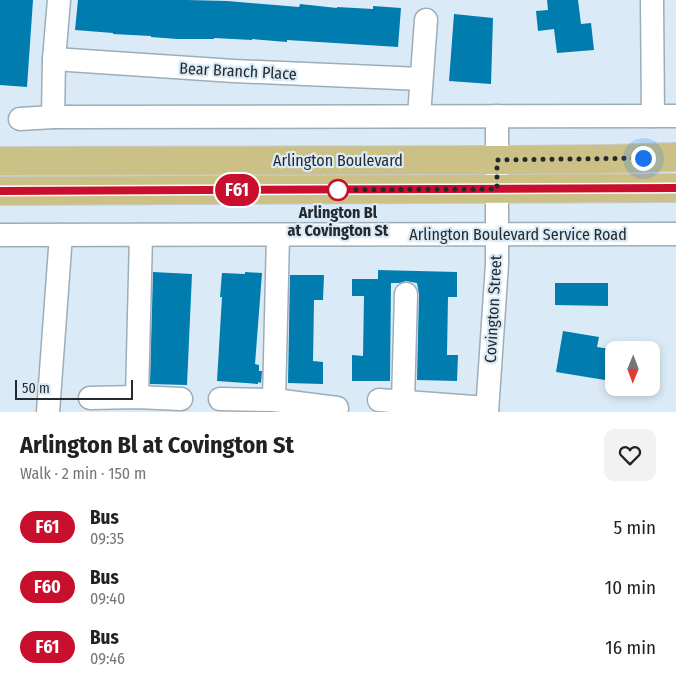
<!DOCTYPE html>
<html lang="en">
<head>
<meta charset="utf-8">
<style>
  body { margin:0; font-family:"Fira Sans Condensed",sans-serif; background:#f2f2f2; color:#222; height:100vh; display:flex; flex-direction:column; font-size:19px; white-space:nowrap }
  * { box-sizing:border-box; margin:0 }
  p { font-size:16px; color:#767676 }
  .icon { flex:none; width:28px; height:28px; fill:none; stroke:currentColor; stroke-width:2; stroke-linecap:round; stroke-linejoin:round }
  .map { position:relative; height:412px; overflow:hidden }
  .sheet { display:flex; flex-direction:column; background:#fff; flex:1 }
  .sheet>* { flex:none }
  .badge { padding:0 10px; border-radius:16px; font-size:18px; line-height:32px }
  .needle { width:32px; rotate:181deg }
  .fabs { position:absolute; left:605px; top:341px; display:grid; gap:10px }
  .fabs a { display:grid; place-items:center; width:55px; height:55px; border-radius:10px; background:#fff; box-shadow:0 2px 8px #0003; font-size:25px }
  .scale { position:absolute; left:15px; bottom:12px; width:118px; box-sizing:border-box; padding-left:5px; border:2px solid #242a2e; border-top:0; font-size:14px; line-height:18px; white-space:nowrap; color:#242a2e; -webkit-text-stroke:4px #daebf7; paint-order:stroke }
  .you { position:absolute; width:25px; height:25px; margin:-12px; border:4px solid #fff; border-radius:50%; background:#1a73e8; box-shadow:0 0 0 8px #1a73e833 }
  .map>.badge { position:absolute; translate:-50% -50%; box-shadow:0 0 0 2px #fff }
  .round { display:grid; place-items:center; flex:none; width:52px; height:52px; border-radius:10px; background:#f2f2f2 }
  .headline { display:flex; align-items:center; justify-content:space-between; height:85px; padding:0 20px }
  h1 { font-size:24px; font-weight:700; line-height:38px }
  ul { padding:0; list-style:none }
  li { display:flex; align-items:center; gap:15px; height:60px; padding:0 20px }
  li div { flex:1 }
  li b { display:block; font-size:19px }
  li em { font-style:normal }
  li .badge { min-width:55px; font-weight:700; text-align:center }
  .map>svg:first-child { display:block }
</style>
</head>
<body>
<div class="map">
<svg width="676" height="412" viewBox="0 0 676 412">
  <rect width="100%" height="100%" fill="#daebf7"/>
  <!-- building -->
  <g fill="#017caf">
    <polygon points="0,0 33,0 27,87 0,85"/>
    <polygon points="78,0 187,0 227,1 299,7 300,4 337,8 337,7 373,9 373,6 401,8 398,47 287,40 287,42 252,39 252,40 214,38 214,39 177,39 151,37 151,36 113,34 113,33 75,30"/>
    <polygon points="547,0 578,0 581,24 591,23 594,50 557,53 554,29 538,31 536,11 548,10"/>
    <polygon points="454,14 493,18 491,84 449,81"/>
    <polygon points="378,270 457,272 457,297 448,297 447,355 458,355 457,381 417,380 419,294 417,283 406,281 400,283 391,283 390,381 352,381 352,355 363,356 364,296 352,296 352,279 378,279"/>
    <polygon points="153,272 192,274 187,385 150,384"/>
    <polygon points="245,272 262,273 255,364 259,365 259,371 262,371 261,383 258,382 258,384 217,381 222,297 220,297 222,273 245,274"/>
    <polygon points="290,275 324,275 323,300 314,300 313,361 323,362 323,384 288,383"/>
    <polygon points="555,283 608,283 608,306 555,305"/>
    <polygon points="563,331 599,337 597,347 610,349 605,380 556,372"/>
  </g>
  <g fill="none" stroke-linecap="round" stroke-linejoin="round">
    <!-- minor casing -->
    <g stroke="#9dadb8" stroke-width="25">
      <g id="minor">
        <polyline points="652,0 653,116"/>
        <polyline points="54,59 234,71 421,79"/>
        <polyline points="419,116 426,20"/>
        <polyline points="53,117 54,59 59,0"/>
        <polyline points="20,119 53,117 676,116"/>
        <polyline points="0,235 676,234"/>
        <polyline points="137,397 141,235"/>
        <polyline points="90,398 137,397 181,399"/>
        <polyline points="220,399 274,400 337,408"/>
        <polyline points="274,400 278,235"/>
        <polyline points="379,400 487,408"/>
        <polyline points="48,412 61,235"/>
        <polyline points="401,412 403,402 406,294"/>
        <polyline points="487,412 497,264 497,116"/>
      </g>
    </g>
    <!-- major casing -->
    <g stroke="#cacccd" stroke-width="30">
      <g id="major">
        <polyline points="0,161 497,160 609,159 676,157"/>
        <polyline points="0,191 676,188"/>
      </g>
    </g>
    <!-- minor -->
    <use href="#minor" stroke="#fff" stroke-width="22"/>
    <!-- major -->
    <use href="#major" stroke="#cbc187" stroke-width="28"/>
  </g>
  <g fill="none" stroke-linecap="round" stroke-linejoin="round">
    <!-- line casing -->
    <g stroke="#fff" stroke-width="11">
      <polyline id="line" points="0,191 676,188"/>
    </g>
    <!-- line -->
    <use href="#line" stroke="#c8102e" stroke-width="8"/>
    <!-- walk -->
    <polyline stroke="#242a2e" stroke-width="5" stroke-dasharray="0 9" points="338,190 329,190 497,189 497,160 643,158"/>
  </g>
  <!-- markers -->
  <circle fill="#fff" stroke="#c8102e" stroke-width="2.5" cx="338" cy="190" r="10"/>
  <g text-anchor="middle" dominant-baseline="central" stroke-width="4.5" stroke-linejoin="round" paint-order="stroke">
    <!-- street labels -->
    <g font-size="16" fill="#242a2e" stroke="#daebf7">
      <text transform="translate(238 71) rotate(3)">Bear Branch Place</text>
      <text x="338" y="160">Arlington Boulevard</text>
      <text x="518" y="234">Arlington Boulevard Service Road</text>
      <text transform="translate(493 309) rotate(-87)">Covington Street</text>
    </g>
    <!-- stop labels -->
    <g font-size="16" font-weight="bold" fill="#242a2e" stroke="#daebf7">
      <text x="338" y="212">Arlington Bl<tspan x="338" dy="18">at Covington St</tspan></text>
    </g>
  </g>
</svg>
<div class="fabs">
<a><svg class="needle" viewBox="-14 -14 28 28"><path d="M0-13l5 13h-10z" fill="#e53935"/><path d="M0 13l5-13h-10z" fill="#767676"/></svg></a>
</div>
<div class="scale">50 m</div>
<div class="you" style="left:643px;top:158px"></div>
<b class="badge" style="left:237px;top:190px;background:#c8102e;color:#fff">F61</b>
</div>
<section class="sheet">
<div class="headline"><div><h1>Arlington Bl at Covington St</h1><p>Walk · 2 min · 150 m</p></div><a class="round"><svg class="icon" aria-label="heart" viewBox="0 0 24 24"><path d="M12 20l-8-8c-3-5 5-10 8-4 3-6 11-1 8 4z"/></svg></a></div>
<ul>
<li><span class="badge" style="background:#c8102e;color:#fff">F61</span><div><b>Bus</b><p>09:35</p></div><em>5 min</em></li>
<li><span class="badge" style="background:#c8102e;color:#fff">F60</span><div><b>Bus</b><p>09:40</p></div><em>10 min</em></li>
<li><span class="badge" style="background:#c8102e;color:#fff">F61</span><div><b>Bus</b><p>09:46</p></div><em>16 min</em></li>
</ul>
</section>
</body>
</html>
